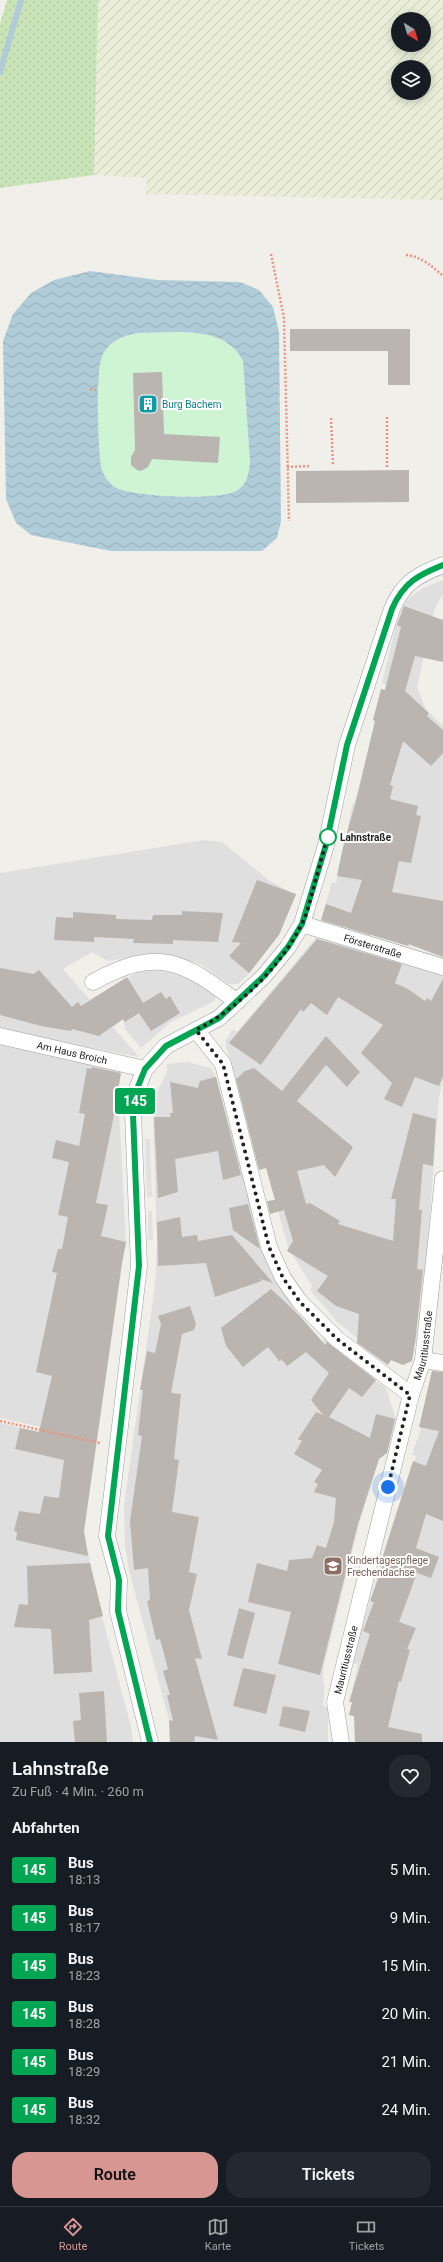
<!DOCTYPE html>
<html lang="de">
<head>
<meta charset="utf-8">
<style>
  body { margin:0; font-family:Roboto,sans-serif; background:#242831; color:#f1f3f6; height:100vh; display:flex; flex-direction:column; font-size:15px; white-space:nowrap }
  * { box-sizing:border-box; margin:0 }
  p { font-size:13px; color:#9ea1a6 }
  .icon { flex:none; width:22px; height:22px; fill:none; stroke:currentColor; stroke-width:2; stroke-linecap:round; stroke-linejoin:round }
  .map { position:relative; height:1742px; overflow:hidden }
  .details { display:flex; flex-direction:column; background:#171b24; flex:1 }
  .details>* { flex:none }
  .badge { padding:0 8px; border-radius:3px; font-size:14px; line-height:26px }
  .needle { width:26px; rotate:142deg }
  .controls { position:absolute; left:391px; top:12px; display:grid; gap:8px }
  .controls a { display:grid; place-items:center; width:40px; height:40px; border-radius:50%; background:#171b24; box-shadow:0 2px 10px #0003; font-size:20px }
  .you { position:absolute; width:20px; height:20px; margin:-10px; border:3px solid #fff; border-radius:50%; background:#1a73e8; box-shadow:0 0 0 6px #1a73e833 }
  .map>.badge { position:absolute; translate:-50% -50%; box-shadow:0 0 0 2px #fff }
  h2 { padding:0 12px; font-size:15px; line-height:36px }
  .round { display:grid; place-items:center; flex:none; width:42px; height:42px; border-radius:16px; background:#242831 }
  .overview { display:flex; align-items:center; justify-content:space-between; height:68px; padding:0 12px }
  h1 { font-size:19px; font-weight:600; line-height:30px }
  .action { display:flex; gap:8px; margin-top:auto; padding:8px 12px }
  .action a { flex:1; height:46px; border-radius:16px; background:#d89693; color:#111; font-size:16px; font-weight:600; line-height:46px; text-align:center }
  .action a+a { background:#242831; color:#f1f3f6 }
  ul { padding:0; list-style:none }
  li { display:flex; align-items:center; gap:12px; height:48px; padding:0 12px }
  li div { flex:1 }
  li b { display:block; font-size:15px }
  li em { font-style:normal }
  li .badge { min-width:44px; font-weight:700; text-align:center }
  .dock { display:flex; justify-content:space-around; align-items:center; height:56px; border-top:1px solid #363941; background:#171b24; font-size:11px; color:#9ea1a6 }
  .dock a { display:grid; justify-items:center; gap:2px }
  .dock .current { color:#d89693 }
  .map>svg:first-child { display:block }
</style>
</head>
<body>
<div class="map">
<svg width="443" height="1742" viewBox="0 0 443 1742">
  <defs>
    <pattern id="farmland-furrows" width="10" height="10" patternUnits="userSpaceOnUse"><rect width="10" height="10" fill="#eaedd8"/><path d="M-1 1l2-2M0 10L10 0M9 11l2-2" fill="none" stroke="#c8cbb9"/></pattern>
    <pattern id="grass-dots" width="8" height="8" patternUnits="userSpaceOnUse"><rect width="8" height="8" fill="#cae4b7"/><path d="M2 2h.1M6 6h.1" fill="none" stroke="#adc39d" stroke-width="1.8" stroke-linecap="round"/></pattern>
    <pattern id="water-waves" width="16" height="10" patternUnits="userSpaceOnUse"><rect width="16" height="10" fill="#b0ccd8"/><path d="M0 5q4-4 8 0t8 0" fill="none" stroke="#97afb9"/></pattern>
  </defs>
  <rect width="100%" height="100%" fill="#f1efea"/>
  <!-- residential -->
  <g fill="#e0dfdf">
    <polygon points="443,580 443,594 435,608 417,687 426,710 443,726 443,957 371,933 368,940 320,923 332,882 336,883 353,803 355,802 375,721 373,720 381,689 385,690 386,685 382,683 396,625 403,606 409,598 423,588"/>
    <polygon points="204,840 222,842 270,881 296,895 280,933 250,973 238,984 229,984 200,964 177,957 163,954 143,955 108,961 92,952 63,969 90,1000 138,972 157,970 187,976 216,994 215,1001 171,1022 141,1048 125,1029 123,1020 113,1027 139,1057 0,1030 0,873"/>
    <polygon points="319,934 443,976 443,1081 439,1096 428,1242 416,1342 409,1362 403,1365 380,1356 358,1339 337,1322 310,1290 312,1286 288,1247 251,1111 242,1103 226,1046 226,1040 233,1029 237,1032"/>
    <polygon points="0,1043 122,1067 118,1089 126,1242 122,1263 97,1439 0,1418"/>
    <polygon points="187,1062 211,1068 216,1077 264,1253 298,1314 322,1341 326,1337 343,1352 340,1355 386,1388 396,1419 387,1453 379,1459 359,1524 324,1665 323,1685 325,1685 323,1705 328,1709 328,1742 170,1742 169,1720 129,1570 125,1545 124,1505 155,1285 157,1245 153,1126 154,1105 158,1090 167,1072 167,1064"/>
    <polygon points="432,1370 443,1372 443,1742 355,1742 354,1716 349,1715 355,1692 352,1691 358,1665 353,1663 357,1644 395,1517 416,1456 412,1455 421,1428 420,1427"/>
    <polygon points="0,1423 96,1445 84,1531 96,1593 131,1727 133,1742 0,1742"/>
  </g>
  <!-- farmland -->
  <path fill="url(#farmland-furrows)" fill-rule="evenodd" d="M98,0H443V200L146,194V178L94,175ZM398,19H424V45H398ZM398,67H424V93H398Z"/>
  <!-- grass -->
  <polygon fill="url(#grass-dots)" points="7,0 98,0 94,175 0,188 0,24"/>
  <!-- park -->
  <path fill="#cef4d3" d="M138,333C173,333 224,324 243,361L250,462C249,474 247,486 234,492C217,500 125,498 112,485C107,480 103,473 101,467C98,449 95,368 103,354C110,341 124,336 138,333Z"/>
  <!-- parking -->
  <g fill="#e2e2e2">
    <polygon points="145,1139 150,1139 152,1197 147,1197"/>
    <polygon points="148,1211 152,1211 153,1240 148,1240"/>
  </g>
  <!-- water -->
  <path fill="url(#water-waves)" fill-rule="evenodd" d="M90,271L158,280L240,282L259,290L273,307L279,332L281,521L277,538L262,551H111L31,535L16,523L6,499L3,341L13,314L31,293L54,280ZM138,333C173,333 225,324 243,361L250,462C249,474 247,486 234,492C217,500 125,498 112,485C107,480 102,473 101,466C98,449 95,368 103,354C110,341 124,335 138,333Z"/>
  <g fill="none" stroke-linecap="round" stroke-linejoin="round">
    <!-- stream -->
    <polyline stroke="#b0ccd8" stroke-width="6" points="0,72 21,0"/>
  </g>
  <!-- building -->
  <g fill="#bab5b0">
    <polygon points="290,329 410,329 410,385 388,385 388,351 290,351"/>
    <polygon points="162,372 164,434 220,437 218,463 152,459 148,467 141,471 137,470 131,465 131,457 135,450 133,373"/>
    <polygon points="409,470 409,502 296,503 296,471"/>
    <polygon points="404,606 443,620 443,662 415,656 405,691 429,713 427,716 443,730 443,753 431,766 403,741 390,785 393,786 390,799 418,806 416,815 421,816 411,863 399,861 392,892 443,901 443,957 409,944 408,946 321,920 326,904 351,913 362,880 337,876 343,847 357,797 375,721 373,720 381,689 385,690 401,627 397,625"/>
    <polygon points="257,880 296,894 279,935 249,973 229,956 241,943 232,942"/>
    <polygon points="182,911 223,913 218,942 173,940 173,944 133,943 134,939 94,937 94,942 54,940 56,917 73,918 73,912 116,915 116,919 152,920 153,915 182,915"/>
    <polygon points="317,939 402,964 395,983 408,989 425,1001 427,998 431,1001 443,979 443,1076 439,1086 415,1077 402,1107 384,1099 392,1083 361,1053 383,1025 338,997 327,1015 311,1003 303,1012 301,1009 261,1065 229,1043"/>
    <polygon points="0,968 34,974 39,970 72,1007 78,1002 81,1006 127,977 143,1003 161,992 166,999 170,996 180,1013 151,1031 139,1013 125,1022 123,1019 99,1036 72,1029 71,1031 41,1026 0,1015"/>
    <polygon points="326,1036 360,1072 347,1087 326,1065 297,1101 353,1147 335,1177 324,1165 297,1171 306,1204 310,1203 340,1221 338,1224 393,1241 396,1199 391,1199 413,1113 436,1119 433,1166 423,1164 419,1210 422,1210 417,1269 423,1270 415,1343 412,1361 403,1365 391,1360 388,1365 357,1343 359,1314 336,1306 317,1291 328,1276 287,1251 293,1241 284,1210 270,1214 267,1201 275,1200 266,1168 259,1170 236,1079 245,1071 254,1068 282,1091"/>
    <polygon points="92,1067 121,1073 113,1120 96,1203 108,1205 101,1236 126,1242 122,1263 84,1531 88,1556 16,1540 17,1532 14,1531 19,1511 40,1514 44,1496 59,1498 64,1460 15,1449 20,1428 39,1432 52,1376 36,1372 57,1273 52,1272 58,1249 62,1249 68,1217 58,1215 69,1162 52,1158 56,1140 79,1146 85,1114 79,1113 87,1068 91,1069"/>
    <polygon points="216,1077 241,1175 223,1180 218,1151 175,1159 178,1192 158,1198 154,1117 171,1117 170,1113 173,1113 170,1082 198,1088 200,1081"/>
    <polygon points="248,1204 260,1249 233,1230 229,1208"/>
    <polygon points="180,1217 182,1237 197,1235 198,1241 232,1235 273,1283 260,1279 262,1281 215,1297 206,1263 158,1266 157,1222"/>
    <polygon points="271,1289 300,1316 325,1345 327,1342 376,1380 362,1397 349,1388 329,1417 370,1438 376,1414 395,1419 387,1453 379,1459 358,1524 320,1675 278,1664 291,1612 248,1602 257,1563 287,1571 289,1560 312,1558 317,1545 326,1548 334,1522 336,1498 314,1492 318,1484 314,1482 322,1470 294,1454 302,1441 298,1439 316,1412 323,1415 311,1400 329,1373 306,1352 287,1366 281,1359 280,1362 268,1347 243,1367 226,1346 221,1328"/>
    <polygon points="190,1306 196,1324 194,1330 182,1334 171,1393 181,1394 174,1459 179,1460 172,1512 199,1517 189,1572 197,1574 189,1610 202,1659 195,1658 218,1740 195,1736 194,1742 170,1742 169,1720 173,1721 167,1695 170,1695 163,1671 168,1669 160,1639 156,1640 147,1601 150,1600 148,1568 134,1570 130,1521 142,1436 138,1435 143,1390 140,1390 147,1351 155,1353 161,1324 158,1316"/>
    <polygon points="432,1371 443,1372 443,1521 426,1514 416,1548 439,1557 431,1578 417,1573 399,1622 416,1628 407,1649 410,1650 401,1682 399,1681 388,1727 422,1734 422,1742 355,1742 354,1716 349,1715 352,1702 349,1702 370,1634 363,1631 374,1602 370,1601 384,1563 381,1562 413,1461 426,1466 439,1431 419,1427"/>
    <polygon points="90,1563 103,1616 89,1620 92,1672 54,1674 51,1629 14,1627 19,1604 28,1605 27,1566"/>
    <polygon points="239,1608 255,1613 243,1659 227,1655"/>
    <polygon points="243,1668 276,1675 266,1714 233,1706"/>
    <polygon points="104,1691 107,1742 75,1742 73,1721 81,1720 79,1693"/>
    <polygon points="283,1706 310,1711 305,1732 279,1726"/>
  </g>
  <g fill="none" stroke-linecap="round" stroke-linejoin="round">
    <!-- street casing -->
    <g stroke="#9f9f9f" stroke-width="17">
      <g id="street">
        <path id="s1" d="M302,924L443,967"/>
        <path d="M93,982C158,946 183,961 237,1002"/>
        <polyline points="196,1030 223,1064 269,1247 283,1278 300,1302 337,1339 411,1395"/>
        <path id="s2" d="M0,1036L145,1069"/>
        <polyline points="423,1360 443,1363"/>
        <path d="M150,1742L118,1611L119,1580L107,1536L139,1266L133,1114L137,1089L145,1069L166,1046L219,1018L264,976L288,947L302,924L326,845L347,745L392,609C403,583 417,575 443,565"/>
        <path id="s3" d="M341,1742L335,1702L411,1395L423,1360L443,1179"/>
      </g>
    </g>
    <!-- path -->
    <g stroke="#e99482" stroke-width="2.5" stroke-dasharray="2 2" stroke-linecap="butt">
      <polyline points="271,254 284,318 289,521"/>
      <path d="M406,255C420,256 432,266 443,276"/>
      <polyline points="90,389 98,390"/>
      <polyline points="331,418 333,466"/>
      <polyline points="287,467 310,466"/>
      <polyline points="387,467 387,416"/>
      <polyline points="0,1421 100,1443"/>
    </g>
    <!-- street -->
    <use href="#street" stroke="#fff" stroke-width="16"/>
  </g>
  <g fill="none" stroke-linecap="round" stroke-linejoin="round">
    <!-- line casing -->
    <g stroke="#fff" stroke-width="9">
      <path id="line" d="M150,1742L118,1611L119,1580L108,1536L139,1266L133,1114L137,1089L145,1069L166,1046L219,1018L264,976L288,947L302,924L326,845L347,745L392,609C403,583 418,575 443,565"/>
    </g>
    <!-- line -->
    <use href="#line" stroke="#00a651" stroke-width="6"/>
    <!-- walk -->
    <path stroke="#222" stroke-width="4" stroke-dasharray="0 7.2" d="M328,837L329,831L307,912C289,959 241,1007 196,1030L223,1064L269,1247L283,1278L300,1302L337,1339L410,1395L388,1487"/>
  </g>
  <!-- icons -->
  <defs>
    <g id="building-square" transform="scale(1)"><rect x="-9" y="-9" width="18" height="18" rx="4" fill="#0f9aa8" stroke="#fff"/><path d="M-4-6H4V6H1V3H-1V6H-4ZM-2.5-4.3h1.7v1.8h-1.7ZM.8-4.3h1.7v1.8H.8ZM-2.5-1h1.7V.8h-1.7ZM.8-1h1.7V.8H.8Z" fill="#fff"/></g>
    <g id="school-square" transform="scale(1)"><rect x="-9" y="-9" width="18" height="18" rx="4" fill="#8d6e63" stroke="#fff"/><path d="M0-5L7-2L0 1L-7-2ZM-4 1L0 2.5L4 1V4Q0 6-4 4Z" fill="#fff"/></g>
  </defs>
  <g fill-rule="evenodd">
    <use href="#building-square" x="148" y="404"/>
    <use href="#school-square" x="333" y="1566"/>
  </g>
  <!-- markers -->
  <circle fill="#fff" stroke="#00a651" stroke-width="2" cx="328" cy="837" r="8"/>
  <g text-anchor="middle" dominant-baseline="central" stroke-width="4" stroke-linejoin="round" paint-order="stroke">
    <!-- culture labels -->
    <g font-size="10" fill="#0d838f" stroke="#fff" text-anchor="start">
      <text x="162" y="404">Burg Bachem</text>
    </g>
    <!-- stop labels -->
    <g font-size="10" font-weight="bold" fill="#222" stroke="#fff" text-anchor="start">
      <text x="340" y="837">Lahnstraße</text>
    </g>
    <!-- street labels -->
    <g font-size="10" fill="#222" stroke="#fff">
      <text stroke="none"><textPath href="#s1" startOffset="74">Försterstraße</textPath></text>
      <text stroke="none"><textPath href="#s2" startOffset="74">Am Haus Broich</textPath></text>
      <text stroke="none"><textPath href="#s3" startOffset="408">Mauritiusstraße</textPath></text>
      <text stroke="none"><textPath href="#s3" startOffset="84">Mauritiusstraße</textPath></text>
    </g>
    <!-- education labels -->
    <g font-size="10" fill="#785e54" stroke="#fff" text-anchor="start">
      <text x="347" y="1560">Kindertagespflege<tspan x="347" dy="12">Frechendachse</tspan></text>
    </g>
  </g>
</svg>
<div class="controls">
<a><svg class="needle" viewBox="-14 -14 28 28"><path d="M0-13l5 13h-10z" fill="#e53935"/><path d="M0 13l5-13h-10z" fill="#9ea1a6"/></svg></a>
<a><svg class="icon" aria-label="layers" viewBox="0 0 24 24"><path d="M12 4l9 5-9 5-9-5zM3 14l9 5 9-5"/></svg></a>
</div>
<div class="you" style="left:388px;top:1487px"></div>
<b class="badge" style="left:135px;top:1101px;background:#00a651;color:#fff">145</b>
</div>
<section class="details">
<div class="overview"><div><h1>Lahnstraße</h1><p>Zu Fuß · 4 Min. · 260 m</p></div><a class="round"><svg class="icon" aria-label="heart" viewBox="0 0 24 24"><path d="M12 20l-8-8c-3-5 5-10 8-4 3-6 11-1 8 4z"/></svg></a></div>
<h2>Abfahrten</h2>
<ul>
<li><span class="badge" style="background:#00a651;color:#fff">145</span><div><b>Bus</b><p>18:13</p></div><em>5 Min.</em></li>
<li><span class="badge" style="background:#00a651;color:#fff">145</span><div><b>Bus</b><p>18:17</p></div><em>9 Min.</em></li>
<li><span class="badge" style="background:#00a651;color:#fff">145</span><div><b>Bus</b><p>18:23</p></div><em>15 Min.</em></li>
<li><span class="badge" style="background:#00a651;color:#fff">145</span><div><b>Bus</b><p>18:28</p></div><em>20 Min.</em></li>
<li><span class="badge" style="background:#00a651;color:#fff">145</span><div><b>Bus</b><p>18:29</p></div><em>21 Min.</em></li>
<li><span class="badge" style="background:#00a651;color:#fff">145</span><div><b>Bus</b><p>18:32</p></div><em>24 Min.</em></li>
</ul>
<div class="action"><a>Route</a><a>Tickets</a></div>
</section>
<nav class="dock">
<a class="current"><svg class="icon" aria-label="directions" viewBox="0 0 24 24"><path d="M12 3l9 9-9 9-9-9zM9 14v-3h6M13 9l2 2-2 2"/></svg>Route</a>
<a><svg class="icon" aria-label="map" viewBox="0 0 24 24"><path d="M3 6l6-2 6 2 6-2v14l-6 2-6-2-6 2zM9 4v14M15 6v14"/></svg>Karte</a>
<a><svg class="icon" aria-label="tickets" viewBox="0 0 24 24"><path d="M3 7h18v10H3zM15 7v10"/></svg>Tickets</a>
</nav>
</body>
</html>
